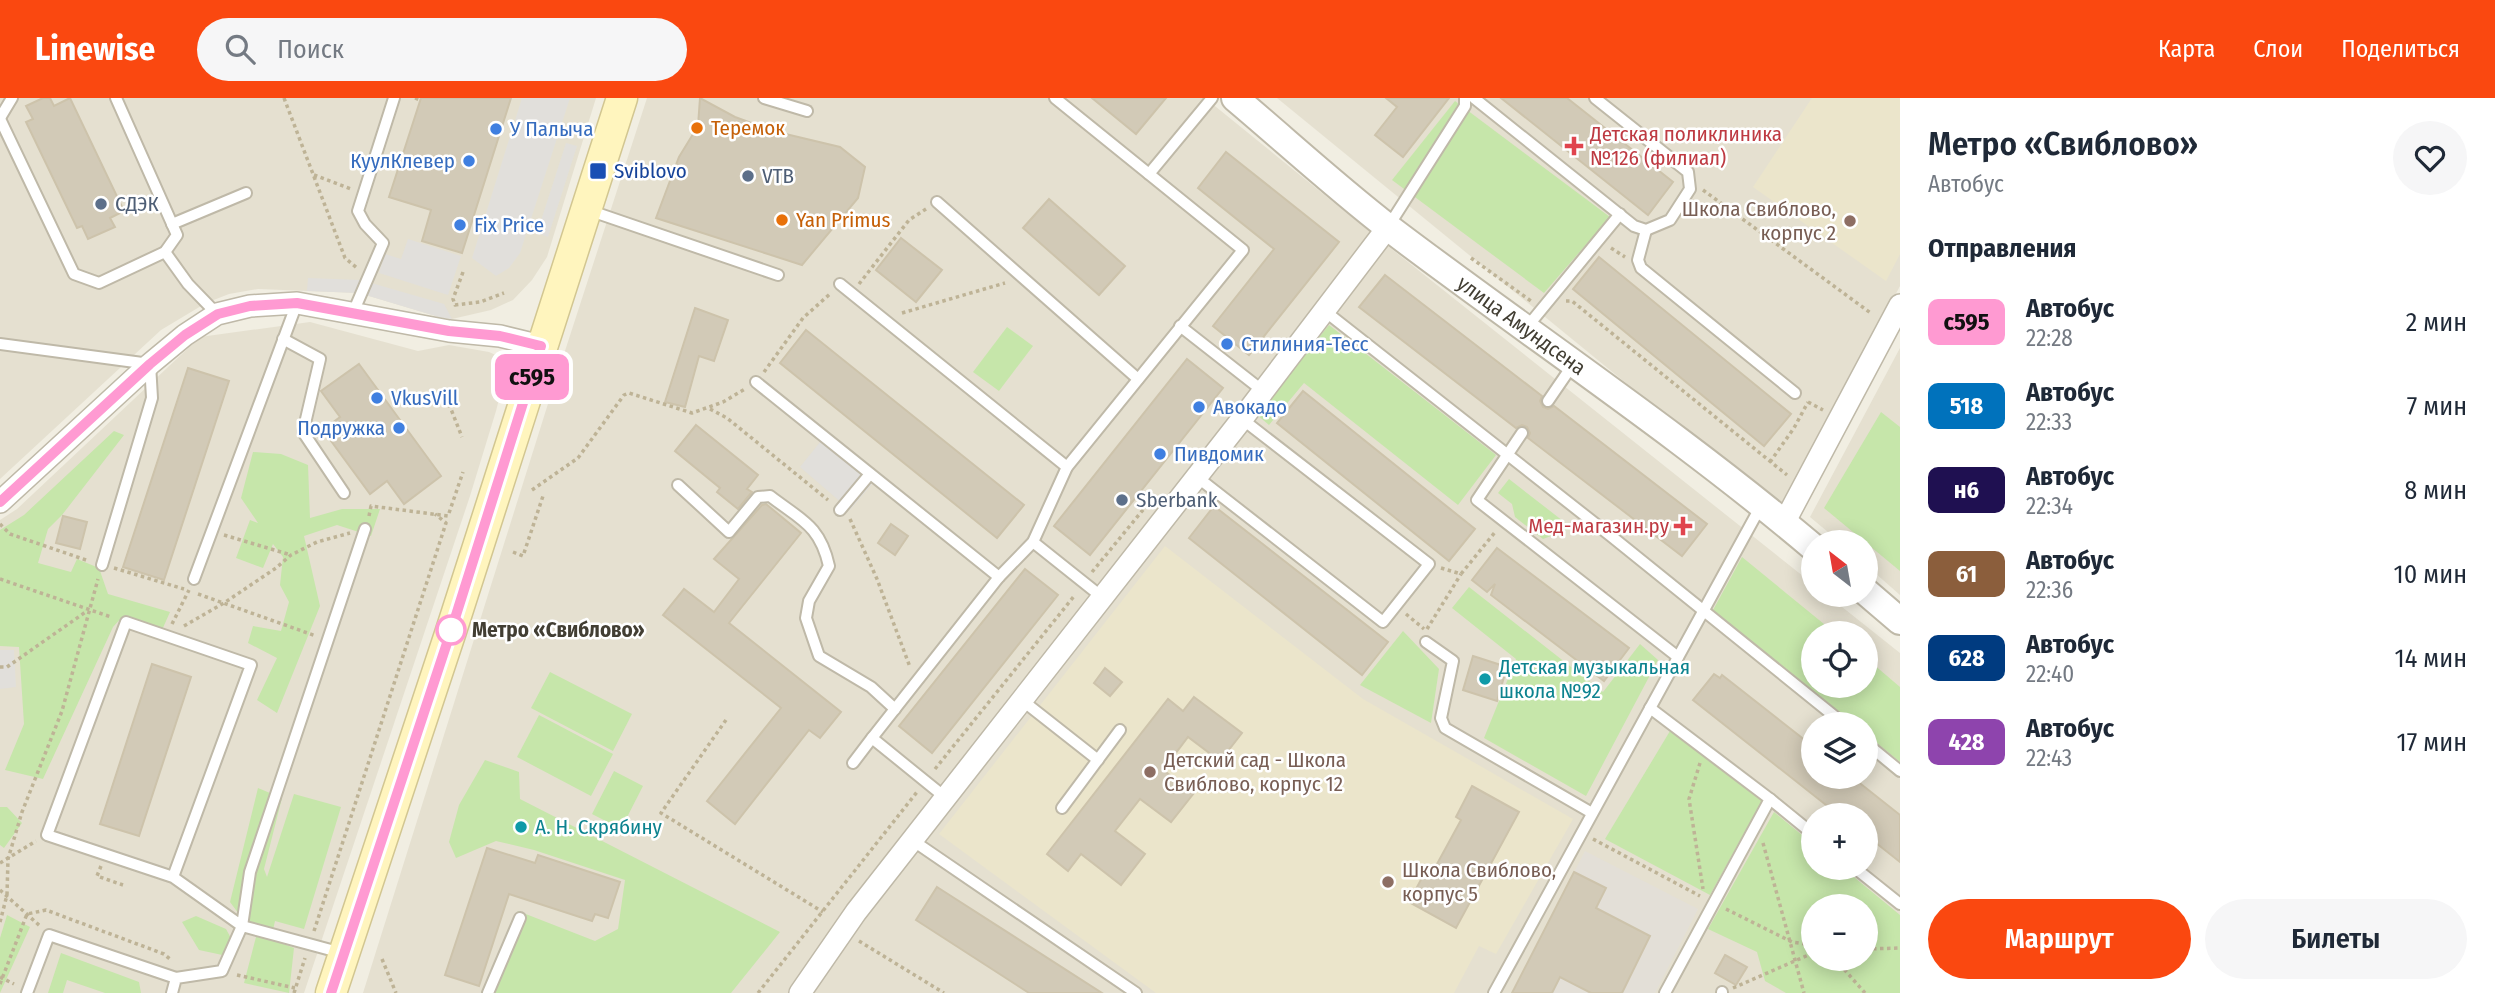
<!DOCTYPE html>
<html lang="ru">
<head>
<meta charset="utf-8">
<style>
  body { margin:0; font-family:"Fira Sans Condensed",sans-serif; background:#f6f6f7; color:#1f2937; height:100vh; display:flex; flex-direction:column; font-size:26px; white-space:nowrap }
  * { box-sizing:border-box; margin:0 }
  p { font-size:23px; color:#747a83 }
  .icon { flex:none; width:38px; height:38px; fill:none; stroke:currentColor; stroke-width:2; stroke-linecap:round; stroke-linejoin:round }
  .map { position:relative; flex:1; overflow:hidden }
  .sheet { display:flex; flex-direction:column; background:#fff; width:595px }
  .sheet>* { flex:none }
  .badge { padding:0 14px; border-radius:10px; font-size:24px; line-height:46px }
  .needle { width:46px; rotate:329deg }
  .controls { position:absolute; left:1801px; top:432px; display:grid; gap:14px }
  .controls a { display:grid; place-items:center; width:77px; height:77px; border-radius:50%; background:#fff; box-shadow:0 4px 18px #0003; font-size:35px }
  .map>.badge { position:absolute; translate:-50% -50%; box-shadow:0 0 0 4px #fff }
  h2 { padding:0 28px; font-size:26px; line-height:63px }
  .round { display:grid; place-items:center; flex:none; width:74px; height:74px; border-radius:37px; background:#f6f6f7 }
  .overview { display:flex; align-items:center; justify-content:space-between; height:119px; padding:0 28px }
  h1 { font-size:33px; font-weight:600; line-height:52px }
  .primary-button { display:flex; gap:14px; margin-top:auto; padding:14px 28px }
  .primary-button a { flex:1; height:80px; border-radius:42px; background:#fa4810; color:#fff; font-size:28px; font-weight:600; line-height:80px; text-align:center }
  .primary-button a+a { background:#f6f6f7; color:#1f2937 }
  ul { padding:0; list-style:none }
  li { display:flex; align-items:center; gap:21px; height:84px; padding:0 28px }
  li div { flex:1 }
  li b { display:block; font-size:26px }
  li em { font-style:normal }
  li .badge { min-width:77px; font-weight:700; text-align:center }
  header { display:flex; align-items:center; gap:42px; box-sizing:border-box; height:98px; padding:0 35px; background:#fa4810; color:#fff }
  header strong { font-size:33px }
  nav { display:flex; gap:38px; margin-inline-start:auto; font-size:24px }
  .search { width:490px; height:63px; background:#f6f6f7; display:flex; align-items:center; gap:18px; box-sizing:border-box; padding:0 24px; border-radius:38px; color:#747a83; font-size:26px }
  main { display:flex; flex:1; min-height:0 }
  .map>svg:first-child { display:block }
</style>
</head>
<body>
<header>
<strong>Linewise</strong>
<div class="search"><svg class="icon" aria-label="search" viewBox="0 0 24 24"><circle cx="10" cy="10" r="6"/><path d="M15 15l6 6"/></svg>Поиск</div>
<nav><a>Карта</a><a>Слои</a><a>Поделиться</a></nav>
</header>
<main>
<div class="map">
<svg width="1900" height="895" viewBox="0 0 1900 895">
  <rect width="100%" height="100%" fill="#f1eee2"/>
  <!-- residential -->
  <g fill="#e5e0d0" fill-rule="evenodd">
    <polygon points="0,0 596,0 547,159 532,182 513,202 491,212 452,221 439,219 359,195 258,191 229,196 206,205 161,232 0,381"/>
    <path d="M647,0H1205L1364,129L1813,486V497H1827L1900,555V895H363L552,293ZM1813,536H1866V588H1813ZM1813,626H1866V679H1813ZM1813,718H1866V770H1813ZM1813,808H1866V861H1813Z"/>
    <polygon points="1277,0 1900,0 1900,188 1780,411"/>
    <polygon points="310,224 418,253 449,247 489,254 500,259 503,269 502,289 496,313 470,398 304,895 0,895 0,422 17,411 200,239"/>
    <polygon points="1900,250 1900,497 1866,467 1866,444 1840,444 1810,419"/>
  </g>
  <!-- industrial -->
  <polygon fill="#e3dfd7" points="1585,753 1698,811 1655,895 1512,895"/>
  <!-- education -->
  <g fill="#ebe5cb">
    <polygon points="1812,0 1900,0 1900,156 1886,183 1753,89"/>
    <polygon points="1165,448 1363,601 1573,721 1496,856 1479,848 1454,895 1156,895 939,736"/>
  </g>
  <!-- green -->
  <g fill="#c6e6aa" fill-rule="evenodd">
    <polygon points="1455,3 1610,119 1544,195 1392,82"/>
    <polygon points="1329,227 1496,357 1458,407 1304,285 1269,327 1256,316"/>
    <polygon points="1007,229 1033,248 999,293 973,274"/>
    <polygon points="1881,314 1900,329 1900,473 1824,410"/>
    <polygon points="114,333 124,337 62,417 48,431 38,465 71,474 77,461 99,470 108,496 170,514 162,532 122,519 113,529 43,681 5,672 24,626 19,549 0,548 0,432 24,417"/>
    <polygon points="253,354 281,356 308,367 310,420 342,411 380,411 371,438 337,427 304,438 320,508 277,615 257,602 277,560 248,545 253,528 281,533 289,504 280,487 283,459 273,446 263,470 236,460 250,422 258,425 241,400"/>
    <polygon points="1509,381 1572,430 1543,441 1515,419 1512,406 1498,395"/>
    <polygon points="1742,459 1835,535 1813,536 1813,588 1866,588 1866,560 1900,589 1900,664 1866,636 1866,626 1854,626 1713,512"/>
    <polygon points="1469,489 1603,594 1640,546 1658,562 1586,698 1484,640 1516,561 1452,510"/>
    <polygon points="1403,533 1439,571 1431,625 1360,587"/>
    <polygon points="550,574 632,616 613,653 531,610"/>
    <polygon points="539,617 613,656 591,698 517,659"/>
    <polygon points="1670,633 1762,703 1710,797 1605,741"/>
    <polygon points="485,662 519,674 520,701 780,834 731,895 481,895 518,813 595,843 618,831 625,782 534,752 496,743 456,760 449,744 459,707"/>
    <polygon points="614,673 643,688 621,731 592,716"/>
    <polygon points="258,690 282,700 264,771 267,779 294,696 341,709 304,831 275,823 271,841 294,850 289,895 244,885 256,839 230,804"/>
    <polygon points="0,709 7,709 22,725 4,750 0,747"/>
    <path d="M1774,714L1813,746V770H1843L1900,817V895H1786L1765,883L1757,854L1708,831ZM1813,808H1866V861H1813Z"/>
    <polygon points="7,817 30,829 0,895 0,840"/>
    <polygon points="196,818 226,831 232,842 227,858 199,852 182,824"/>
    <polygon points="61,855 139,884 141,895 105,895 67,882 63,895 48,895"/>
  </g>
  <!-- parking -->
  <g fill="#e1dfdb">
    <polygon points="522,0 570,0 520,155 509,170 496,178 472,160"/>
    <polygon points="566,45 577,48 548,139 537,135"/>
    <polygon points="408,141 461,158 448,197 379,175 385,156 401,161"/>
    <polygon points="308,180 361,182 444,206 452,221 439,219 359,195 307,193"/>
    <polygon points="821,343 872,386 850,412 800,369"/>
    <polygon points="0,552 14,552 16,589 0,591"/>
  </g>
  <!-- building -->
  <g fill="#d2cab7" stroke="#cdc3ab" stroke-width="2">
    <polygon points="43,0 50,0 54,8 70,0 124,113 110,120 115,129 88,141 82,128 77,130 26,24 33,21 26,8"/>
    <polygon points="421,0 511,0 462,155 422,143 431,112 389,99"/>
    <polygon points="700,0 735,19 773,33 840,49 865,69 858,100 802,167 656,120 679,59 698,28"/>
    <polygon points="1092,0 1166,0 1136,36"/>
    <polygon points="1386,0 1449,0 1403,59 1375,37 1397,9"/>
    <polygon points="1501,0 1567,0 1673,84 1648,117"/>
    <polygon points="1226,54 1339,144 1249,257 1213,228 1274,151 1198,90"/>
    <polygon points="1049,101 1125,168 1099,197 1023,130"/>
    <polygon points="901,140 942,172 916,204 876,172"/>
    <polygon points="1599,159 1791,316 1764,348 1573,191"/>
    <polygon points="1385,177 1542,298 1540,303 1543,309 1548,311 1554,308 1707,426 1682,458 1528,340 1530,335 1527,329 1522,327 1516,330 1359,209"/>
    <polygon points="695,210 728,222 714,263 699,258 685,309 665,304"/>
    <polygon points="806,232 1024,407 997,440 780,265"/>
    <polygon points="1187,261 1223,290 1090,457 1054,428"/>
    <polygon points="359,266 441,378 404,406 387,383 370,396 323,332 340,319 321,293"/>
    <polygon points="188,270 229,283 164,482 123,469"/>
    <polygon points="1303,293 1475,431 1449,463 1277,325"/>
    <polygon points="696,327 758,377 747,391 752,394 738,411 717,394 720,390 675,353"/>
    <polygon points="766,406 801,435 729,525 841,614 820,640 809,632 735,726 707,703 781,610 663,517 684,491 714,514 739,481 714,461 762,407"/>
    <polygon points="1214,408 1388,544 1362,577 1189,440"/>
    <polygon points="63,418 87,424 80,451 56,445"/>
    <polygon points="891,426 908,438 895,457 878,445"/>
    <polygon points="1497,450 1629,550 1604,583 1491,497 1495,486 1487,494 1472,482"/>
    <polygon points="1025,471 1058,497 932,655 899,628"/>
    <polygon points="1473,558 1507,569 1497,603 1463,592"/>
    <polygon points="152,566 191,579 139,738 100,726"/>
    <polygon points="1105,570 1122,584 1110,598 1094,585"/>
    <polygon points="1714,576 1720,580 1722,577 1806,643 1804,646 1813,653 1813,679 1852,679 1900,717 1900,764 1866,737 1866,718 1840,718 1693,602"/>
    <polygon points="1194,599 1242,635 1220,663 1188,639 1163,672 1194,695 1171,724 1140,701 1115,733 1145,756 1121,787 1081,756 1068,773 1047,756 1168,601 1183,613"/>
    <polygon points="1472,688 1519,714 1456,830 1409,804 1425,774 1431,777 1461,722 1456,719"/>
    <polygon points="487,750 535,765 538,757 620,784 608,820 595,816 592,823 509,796 479,888 445,877"/>
    <polygon points="1574,774 1606,790 1596,810 1650,838 1622,895 1591,895 1560,879 1552,895 1512,895"/>
    <polygon points="937,789 1102,895 1029,895 916,822"/>
    <polygon points="1725,857 1747,869 1736,887 1715,875"/>
  </g>
  <g fill="none" stroke-linecap="round" stroke-linejoin="round">
    <!-- service casing -->
    <g stroke="#bfb9a8" stroke-width="14">
      <g id="service">
        <polyline points="764,0 807,13"/>
        <polyline points="1474,0 1634,128 1646,132 1670,122 1690,91 1688,74 1595,0"/>
        <polyline points="0,20 12,0"/>
        <polyline points="0,21 74,176 99,185 165,154 177,137 116,0"/>
        <polyline points="1149,76 1212,0"/>
        <polyline points="937,104 1138,281"/>
        <polyline points="588,112 778,177"/>
        <polyline points="172,126 246,95"/>
        <polyline points="1388,129 1465,8 1465,0"/>
        <polyline points="1646,132 1638,162 1641,170 1795,295"/>
        <polyline points="165,154 188,186 217,216"/>
        <polyline points="840,186 1067,369"/>
        <polyline points="1326,214 1611,438 1844,626"/>
        <polyline points="352,217 383,145 365,126 358,113 394,0"/>
        <polyline points="1180,228 1263,293"/>
        <polyline points="1527,229 1620,116"/>
        <polyline points="283,241 320,261 303,334 344,395"/>
        <polyline points="0,246 150,266 152,300 102,467"/>
        <polyline points="756,284 999,479"/>
        <polyline points="1548,303 1574,265"/>
        <polyline points="1522,335 1477,402 1678,559"/>
        <polyline points="1197,379 1383,524 1429,466 1242,321"/>
        <path d="M678,387L729,434L758,399L770,398C801,422 820,427 829,468L809,503L806,520L819,558L871,589L895,611"/>
        <polyline points="840,412 870,376"/>
        <polyline points="1033,444 1102,499"/>
        <polyline points="194,481 297,205"/>
        <polyline points="1426,544 1453,563 1441,620 1445,630 1592,715"/>
        <polyline points="1023,603 1098,662"/>
        <polyline points="1650,610 1770,701 1665,895"/>
        <polyline points="1866,645 1900,673"/>
        <polyline points="853,665 872,640"/>
        <polyline points="946,700 872,640 999,479 1033,444 1067,369 1243,152 1055,0"/>
        <polyline points="1770,701 1813,736"/>
        <polyline points="1062,710 1120,632"/>
        <polyline points="912,742 1136,895"/>
        <polyline points="1855,770 1900,806"/>
        <polyline points="173,779 251,567 126,524 47,737 173,779 242,828 250,774 365,431"/>
        <polyline points="27,895 49,837 176,880"/>
        <polyline points="172,895 176,880 222,873 242,828 342,855"/>
        <polyline points="488,895 520,820"/>
        <polyline points="1494,895 1762,406"/>
        <polyline points="1722,895 1722,894"/>
      </g>
    </g>
    <!-- minor casing -->
    <g stroke="#bfb9a8" stroke-width="24">
      <g id="minor">
        <polyline points="0,404 150,266 185,237 217,216 250,208 297,205 449,233 500,238 541,248"/>
        <polyline points="1784,425 1900,207"/>
        <polyline points="800,895 856,814 1242,321 1388,129"/>
      </g>
    </g>
    <!-- tertiary casing -->
    <g stroke="#bfb9a8" stroke-width="30">
      <g id="tertiary">
        <path id="s1" d="M1235,0C1286,43 1336,89 1389,130C1530,237 1678,335 1813,449"/>
        <polyline points="1866,494 1900,523"/>
      </g>
    </g>
    <!-- secondary casing -->
    <g stroke="#d2c691" stroke-width="33">
      <polyline id="secondary" points="331,895 451,533 622,0"/>
    </g>
    <!-- path -->
    <g stroke="#beb396" stroke-width="3.5" stroke-dasharray="3.5 3.5" stroke-linecap="butt">
      <polyline points="284,0 345,160 357,170"/>
      <polyline points="415,0 420,2"/>
      <polyline points="386,65 399,69"/>
      <polyline points="314,77 351,91"/>
      <polyline points="1703,92 1872,216"/>
      <polyline points="1611,150 1625,159"/>
      <polyline points="1471,160 1531,203"/>
      <polyline points="463,174 453,201 455,207 480,204 504,195"/>
      <polyline points="859,186 909,122 926,111"/>
      <polyline points="1566,203 1572,203 1787,377"/>
      <polyline points="902,215 1005,185"/>
      <polyline points="764,274 803,220 831,195"/>
      <polyline points="1808,304 1823,312"/>
      <polyline points="449,306 462,339"/>
      <polyline points="710,311 727,320 828,402"/>
      <polyline points="1770,364 1794,330 1808,304"/>
      <polyline points="532,392 578,360 624,297 629,295 692,315 723,304 745,291"/>
      <polyline points="369,418 371,408 448,418 463,374"/>
      <polyline points="850,421 877,481 910,569"/>
      <polyline points="0,426 10,436 89,463"/>
      <polyline points="224,437 291,457"/>
      <polyline points="513,454 523,458 543,398"/>
      <polyline points="114,470 184,491"/>
      <polyline points="1441,470 1461,476 1496,433"/>
      <polyline points="1092,474 1147,407"/>
      <polyline points="0,481 111,519"/>
      <polyline points="198,496 316,538"/>
      <polyline points="1406,516 1424,531"/>
      <polyline points="172,526 189,492"/>
      <polyline points="184,528 224,505 276,470 291,457 317,444 350,435"/>
      <polyline points="1427,531 1461,476"/>
      <polyline points="0,569 7,569 87,513"/>
      <polyline points="726,622 661,715 823,814"/>
      <polyline points="1700,665 1689,701 1703,791"/>
      <polyline points="935,671 1075,497"/>
      <polyline points="1593,741 1700,798"/>
      <polyline points="1763,745 1804,895"/>
      <polyline points="0,765 36,743"/>
      <polyline points="101,768 97,778 123,787"/>
      <polyline points="0,792 40,828"/>
      <polyline points="1726,811 1792,844 1813,847"/>
      <polyline points="0,824 7,797 8,761 22,714 62,613 98,481"/>
      <polyline points="314,833 446,425 435,416"/>
      <polyline points="859,843 944,895"/>
      <polyline points="1866,851 1900,850"/>
      <polyline points="382,861 396,895"/>
      <polyline points="1835,861 1865,895"/>
      <polyline points="237,877 295,890"/>
      <polyline points="0,879 14,886"/>
      <polyline points="0,886 27,816 46,812 164,856 171,862"/>
      <polyline points="1733,890 1813,855"/>
      <polyline points="294,895 305,860"/>
      <polyline points="758,895 917,694"/>
    </g>
    <!-- service -->
    <use href="#service" stroke="#fff" stroke-width="10"/>
    <!-- minor -->
    <use href="#minor" stroke="#fff" stroke-width="21"/>
    <!-- tertiary -->
    <use href="#tertiary" stroke="#fff" stroke-width="26"/>
    <!-- secondary -->
    <use href="#secondary" stroke="#fff5be" stroke-width="30"/>
  </g>
  <g fill="none" stroke-linecap="round" stroke-linejoin="round">
    <!-- line casing -->
    <g stroke="#fff" stroke-width="16">
      <polyline id="line" points="0,404 150,266 185,237 218,216 250,208 297,205 449,233 500,238 541,248 451,533 331,895"/>
    </g>
    <!-- line -->
    <use href="#line" stroke="#ff9ad2" stroke-width="10"/>
  </g>
  <!-- markers -->
  <g fill="#e8710a" stroke="#fff" stroke-width="2.5">
    <circle cx="697" cy="30" r="7"/>
    <circle cx="782" cy="122" r="7"/>
  </g>
  <g fill="#3f7fe0" stroke="#fff" stroke-width="2.5">
    <circle cx="496" cy="31" r="7"/>
    <circle cx="469" cy="63" r="7"/>
    <circle cx="460" cy="127" r="7"/>
    <circle cx="1227" cy="246" r="7"/>
    <circle cx="377" cy="300" r="7"/>
    <circle cx="1199" cy="309" r="7"/>
    <circle cx="399" cy="330" r="7"/>
    <circle cx="1160" cy="356" r="7"/>
  </g>
  <g fill="#e0444e" stroke="#fff" stroke-width="2.5">
    <path d="M1570.5 37.5h7v7h7v7h-7v7h-7v-7h-7v-7h7z"/>
    <path d="M1679.5 417.5h7v7h7v7h-7v7h-7v-7h-7v-7h7z"/>
  </g>
  <rect fill="#1a4fb4" stroke="#fff" stroke-width="2.5" x="589" y="64" width="18" height="18" rx="3.5"/>
  <g fill="#5c6f8a" stroke="#fff" stroke-width="2.5">
    <circle cx="748" cy="78" r="7"/>
    <circle cx="101" cy="106" r="7"/>
    <circle cx="1122" cy="402" r="7"/>
  </g>
  <g fill="#8d6e63" stroke="#fff" stroke-width="2.5">
    <circle cx="1850" cy="123" r="7"/>
    <circle cx="1150" cy="674" r="7"/>
    <circle cx="1388" cy="784" r="7"/>
  </g>
  <circle fill="#fff" stroke="#ff9ad2" stroke-width="3.5" cx="451" cy="532" r="14"/>
  <g fill="#0f9aa8" stroke="#fff" stroke-width="2.5">
    <circle cx="1485" cy="581" r="7"/>
    <circle cx="521" cy="729" r="7"/>
  </g>
  <g text-anchor="middle" dominant-baseline="central" stroke-width="5" stroke-linejoin="round" paint-order="stroke">
    <!-- food labels -->
    <g font-size="21" fill="#c56008" stroke="#fff" text-anchor="start">
      <text x="711" y="30">Теремок</text>
      <text x="796" y="122">Yan Primus</text>
    </g>
    <!-- shop labels -->
    <g font-size="21" fill="#366cbe" stroke="#fff" text-anchor="start">
      <text x="510" y="31">У Палыча</text>
      <text x="455" y="63" text-anchor="end">КуулКлевер</text>
      <text x="474" y="127">Fix Price</text>
      <text x="1241" y="246">Стилиния-Тесс</text>
      <text x="391" y="300">VkusVill</text>
      <text x="1213" y="309">Авокадо</text>
      <text x="385" y="330" text-anchor="end">Подружка</text>
      <text x="1174" y="356">Пивдомик</text>
    </g>
    <!-- health labels -->
    <g font-size="21" fill="#be3a42" stroke="#fff" text-anchor="start">
      <text x="1590" y="36">Детская поликлиника<tspan x="1590" dy="24">№126 (филиал)</tspan></text>
      <text x="1669" y="428" text-anchor="end">Мед-магазин.ру</text>
    </g>
    <!-- transit labels -->
    <g font-size="21" fill="#164399" stroke="#fff" text-anchor="start">
      <text x="614" y="73">Sviblovo</text>
    </g>
    <!-- service labels -->
    <g font-size="21" fill="#4e5e75" stroke="#fff" text-anchor="start">
      <text x="762" y="78">VTB</text>
      <text x="115" y="106">СДЭК</text>
      <text x="1136" y="402">Sberbank</text>
    </g>
    <!-- education labels -->
    <g font-size="21" fill="#785e54" stroke="#fff" text-anchor="start">
      <text x="1836" y="111" text-anchor="end">Школа Свиблово,<tspan x="1836" dy="24">корпус 2</tspan></text>
      <text x="1164" y="662">Детский сад - Школа<tspan x="1164" dy="24">Свиблово, корпус 12</tspan></text>
      <text x="1402" y="772">Школа Свиблово,<tspan x="1402" dy="24">корпус 5</tspan></text>
    </g>
    <!-- street labels -->
    <g font-size="21" fill="#423e33" stroke="#fff">
      <text stroke="none"><textPath href="#s1" startOffset="366">улица Амундсена</textPath></text>
    </g>
    <!-- stop labels -->
    <g font-size="21" font-weight="bold" fill="#423e33" stroke="#fff" text-anchor="start">
      <text x="472" y="532">Метро «Свиблово»</text>
    </g>
    <!-- culture labels -->
    <g font-size="21" fill="#0d838f" stroke="#fff" text-anchor="start">
      <text x="1499" y="569">Детская музыкальная<tspan x="1499" dy="24">школа №92</tspan></text>
      <text x="535" y="729">А. Н. Скрябину</text>
    </g>
  </g>
</svg>
<div class="controls">
<a><svg class="needle" viewBox="-14 -14 28 28"><path d="M0-13l5 13h-10z" fill="#e53935"/><path d="M0 13l5-13h-10z" fill="#747a83"/></svg></a>
<a><svg class="icon" aria-label="locate" viewBox="0 0 24 24"><circle cx="12" cy="12" r="6"/><path d="M12 2v4M12 18v4M2 12h4M18 12h4"/></svg></a>
<a><svg class="icon" aria-label="layers" viewBox="0 0 24 24"><path d="M12 4l9 5-9 5-9-5zM3 14l9 5 9-5"/></svg></a>
<a>+</a>
<a>−</a>
</div>
<b class="badge" style="left:532px;top:279px;background:#ff9ad2;color:#111">с595</b>
</div>
<section class="sheet">
<div class="overview"><div><h1>Метро «Свиблово»</h1><p>Автобус</p></div><a class="round"><svg class="icon" aria-label="heart" viewBox="0 0 24 24"><path d="M12 20l-8-8c-3-5 5-10 8-4 3-6 11-1 8 4z"/></svg></a></div>
<h2>Отправления</h2>
<ul>
<li><span class="badge" style="background:#ff9ad2;color:#111">с595</span><div><b>Автобус</b><p>22:28</p></div><em>2 мин</em></li>
<li><span class="badge" style="background:#0072bc;color:#fff">518</span><div><b>Автобус</b><p>22:33</p></div><em>7 мин</em></li>
<li><span class="badge" style="background:#1f1051;color:#fff">н6</span><div><b>Автобус</b><p>22:34</p></div><em>8 мин</em></li>
<li><span class="badge" style="background:#8b5e3c;color:#fff">61</span><div><b>Автобус</b><p>22:36</p></div><em>10 мин</em></li>
<li><span class="badge" style="background:#003b80;color:#fff">628</span><div><b>Автобус</b><p>22:40</p></div><em>14 мин</em></li>
<li><span class="badge" style="background:#8e44ad;color:#fff">428</span><div><b>Автобус</b><p>22:43</p></div><em>17 мин</em></li>
</ul>
<div class="primary-button"><a>Маршрут</a><a>Билеты</a></div>
</section>
</main>
</body>
</html>
